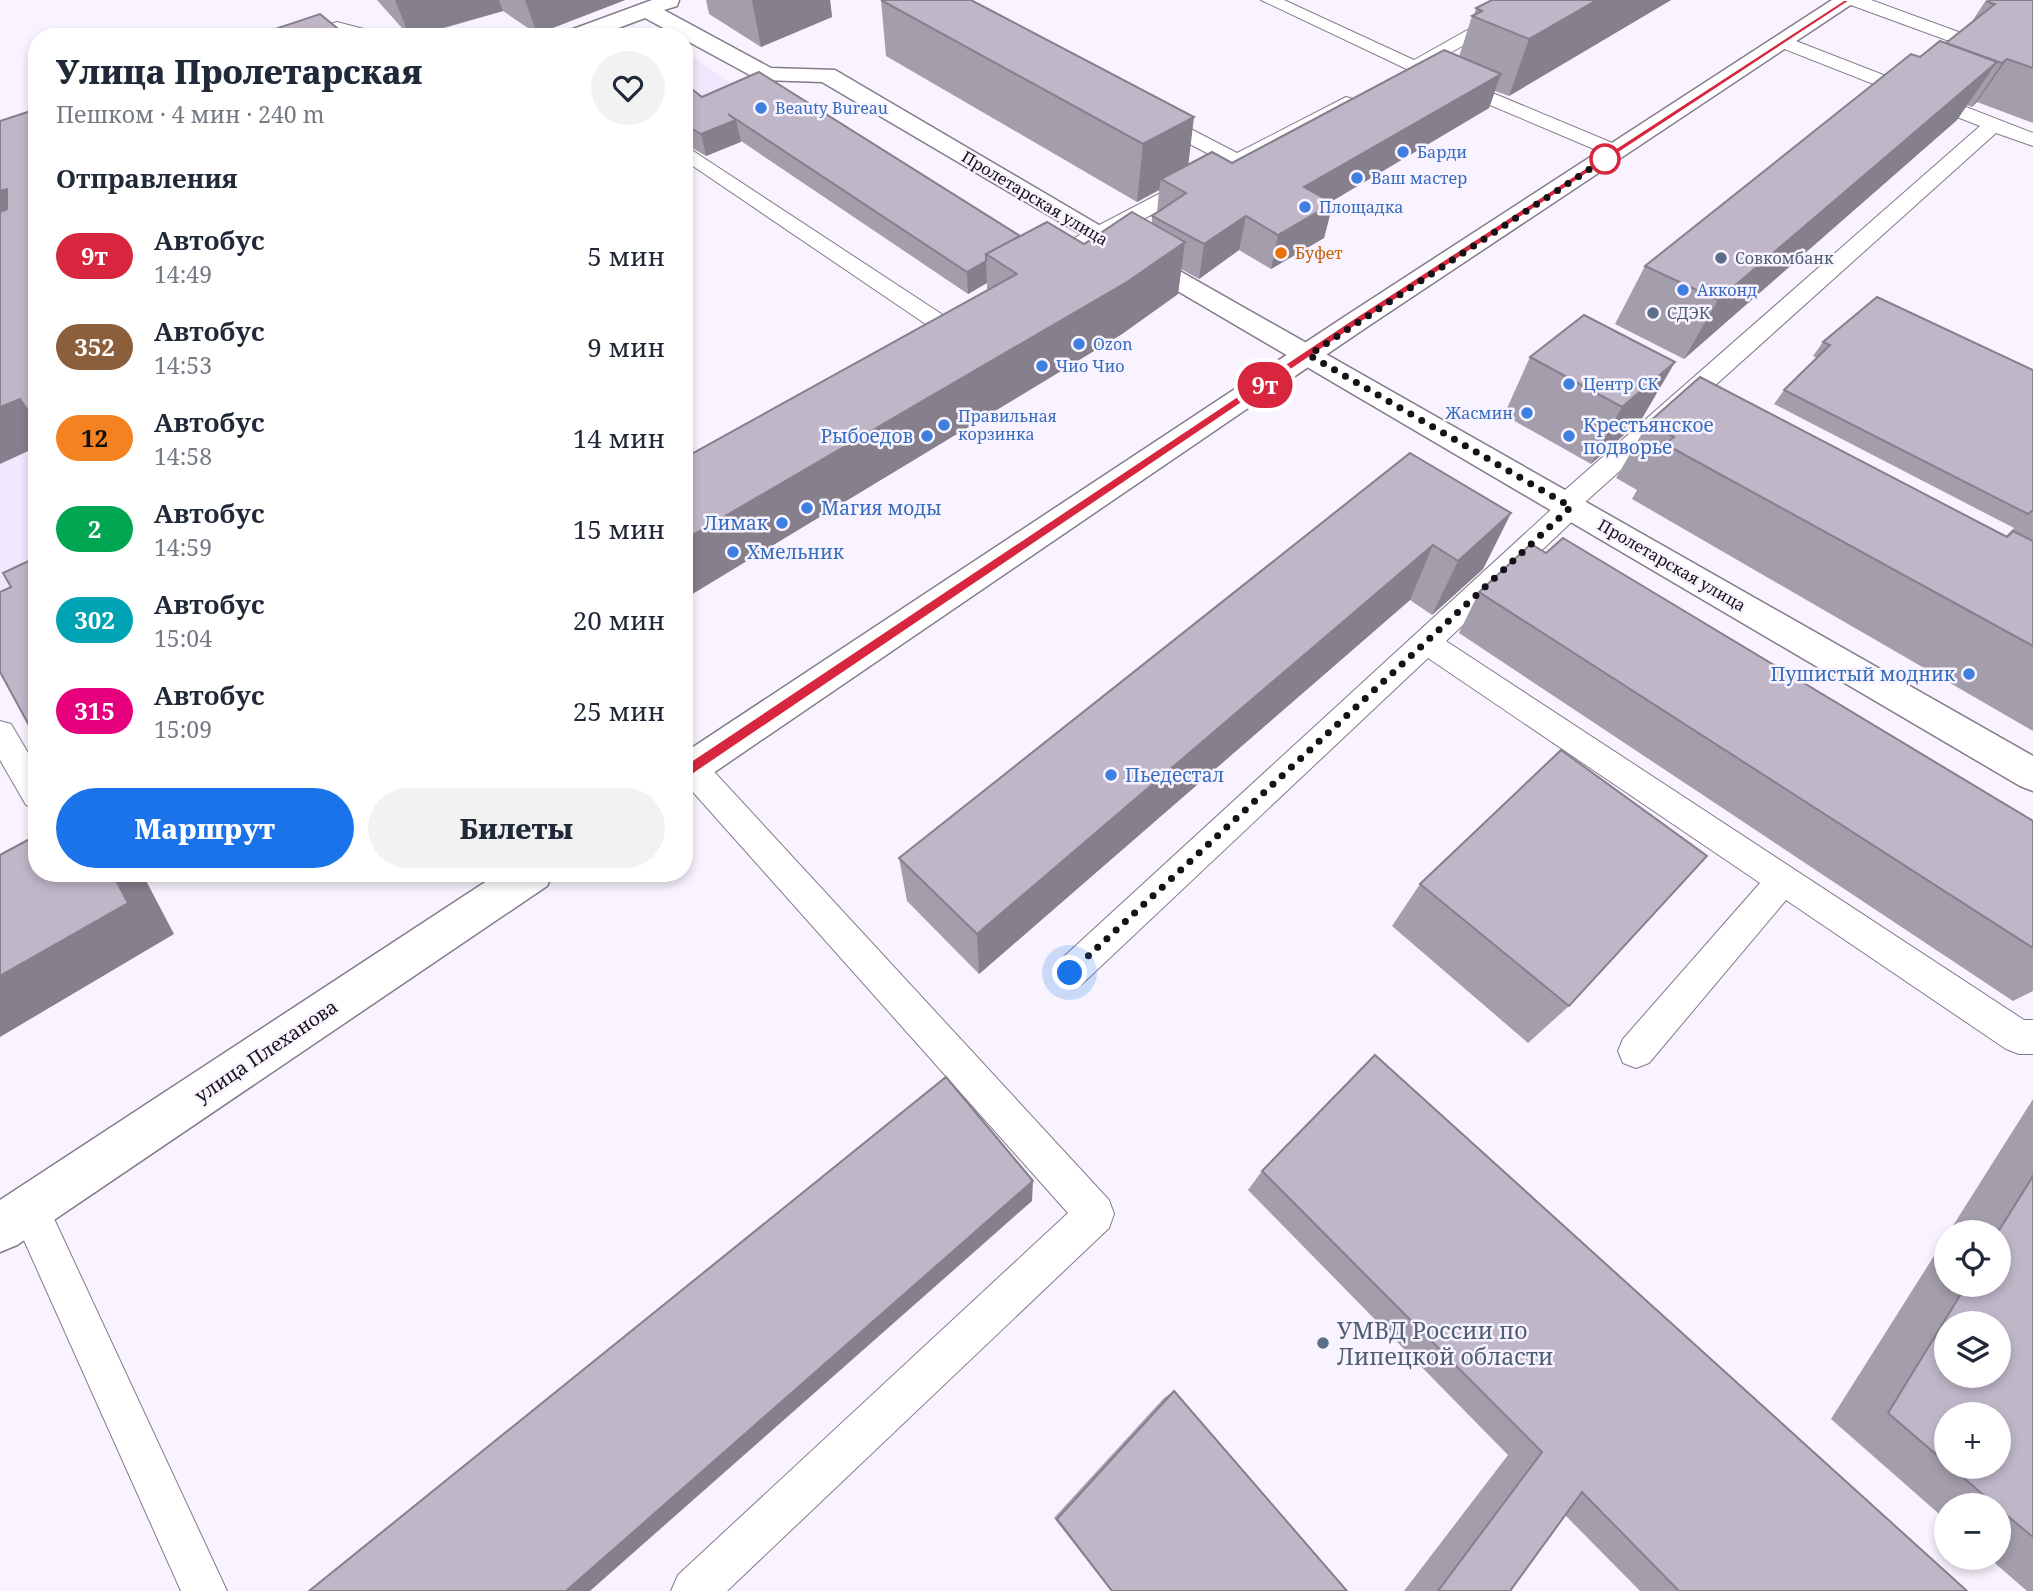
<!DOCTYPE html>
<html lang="ru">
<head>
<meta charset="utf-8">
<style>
  body { margin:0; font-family:"Noto Serif",serif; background:#f2f2f3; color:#1f2937; height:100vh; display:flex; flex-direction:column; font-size:26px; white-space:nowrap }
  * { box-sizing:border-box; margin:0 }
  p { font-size:23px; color:#747a83 }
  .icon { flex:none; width:38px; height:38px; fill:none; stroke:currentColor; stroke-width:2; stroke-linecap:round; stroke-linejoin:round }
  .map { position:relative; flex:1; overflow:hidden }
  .drawer { position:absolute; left:28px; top:28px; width:665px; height:854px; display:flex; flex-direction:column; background:#fff; border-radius:28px; box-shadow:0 4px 10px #0003 }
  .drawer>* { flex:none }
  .badge { padding:0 14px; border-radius:23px; font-size:24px; line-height:46px }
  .fabs { position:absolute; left:1934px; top:1220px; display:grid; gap:14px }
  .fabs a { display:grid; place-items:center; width:77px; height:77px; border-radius:50%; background:#fff; box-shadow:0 4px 10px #0003; font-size:35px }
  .you { position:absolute; width:35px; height:35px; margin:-18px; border:5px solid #fff; border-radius:50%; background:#1a73e8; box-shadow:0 0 0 10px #1a73e833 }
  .map>.badge { position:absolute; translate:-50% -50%; box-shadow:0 0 0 4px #fff }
  h2 { padding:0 28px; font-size:26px; line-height:63px }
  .round { display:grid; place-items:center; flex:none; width:74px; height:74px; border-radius:37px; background:#f2f2f3 }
  .headline { display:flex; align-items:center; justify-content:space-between; height:119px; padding:0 28px }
  h1 { font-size:33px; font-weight:800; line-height:52px }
  .cta { display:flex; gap:14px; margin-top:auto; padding:14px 28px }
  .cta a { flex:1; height:80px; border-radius:42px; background:#1a73e8; color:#fff; font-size:28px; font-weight:800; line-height:80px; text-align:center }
  .cta a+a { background:#f2f2f3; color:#1f2937 }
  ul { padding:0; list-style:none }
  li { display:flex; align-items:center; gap:21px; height:91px; padding:0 28px }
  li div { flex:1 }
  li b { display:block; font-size:26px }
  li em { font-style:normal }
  li .badge { min-width:77px; font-weight:700; text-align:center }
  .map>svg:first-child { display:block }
</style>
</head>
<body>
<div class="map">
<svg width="2033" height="1591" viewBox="0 0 2033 1591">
  <rect width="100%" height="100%" fill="#f8f3fe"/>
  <!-- built -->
  <g fill="#f2e8fd">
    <polygon points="684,51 733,84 684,104"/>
    <polygon points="37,262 37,722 8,673 0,676 0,276"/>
  </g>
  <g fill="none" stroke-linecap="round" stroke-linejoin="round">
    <!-- lane casing -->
    <g stroke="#837b8b" stroke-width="2">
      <g id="lane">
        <polygon points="1261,0 1284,0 1414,60 1521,0 1543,0 1415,73"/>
        <polygon points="1845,0 1871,0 1964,34 1967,38 1964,42 1952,42 1848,4"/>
        <polygon points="337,22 379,33 382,37 352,37 337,33 325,37 297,37 300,33"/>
        <polygon points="1783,36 2033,133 2033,146 1996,133 1583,504 1580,514 1446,641 2024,1020 2033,1020 2033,1054 2019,1054 2006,1049 1786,900 1649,1063 1636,1068 1623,1063 1618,1051 1623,1039 1760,883 1428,658 1082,984 1070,989 1058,984 1053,973 1058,962 1554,507 1557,497 1980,126 1777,46 1774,42 1777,38"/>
        <polygon points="1452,76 1622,147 1625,151 1622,155 1608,155 1445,86 1442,82 1445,78"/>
        <polygon points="1346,97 1353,99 1356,103 1353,107 1050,269 1034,269 1031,264 1034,259 1222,161 1146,121 1143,117 1146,113 1160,113 1237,153"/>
        <polygon points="684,145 946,317 950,322 946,327 930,327 684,160"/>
        <polygon points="0,721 11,724 37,768 37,809 26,805 0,760"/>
        <polygon points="684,747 695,751 1109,1200 1114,1214 1109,1228 727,1591 671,1591 678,1575 1068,1213 684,782"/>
        <polygon points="29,1190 43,1195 227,1591 181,1591 10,1209 15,1195"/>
      </g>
    </g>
    <!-- street casing -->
    <g stroke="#837b8b" stroke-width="3">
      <polygon id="street" points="652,0 679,0 677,6 664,10 771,68 835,70 1104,228 2033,756 2033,791 2020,786 822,82 759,80 645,18 594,37 562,37 565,32"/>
    </g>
    <!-- secondary casing -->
    <g stroke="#837b8b" stroke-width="3">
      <g id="secondary">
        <polygon points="1832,0 1858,0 1364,329 697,784 684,789 684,753 1344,317"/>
        <polygon points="499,873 553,873 547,886 17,1245 0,1252 0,1200"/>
      </g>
    </g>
    <!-- lane -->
    <use href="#lane" fill="#fff" fill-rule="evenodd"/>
    <!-- street -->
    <use href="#street" fill="#fff" fill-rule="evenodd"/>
    <!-- secondary -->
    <use href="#secondary" fill="#fff" fill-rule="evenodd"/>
  </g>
  <!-- wall -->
  <g fill="#a49dac" fill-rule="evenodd">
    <polygon points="377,0 625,0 537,34 503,11 413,37 410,37"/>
    <polygon points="706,0 830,0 832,17 761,47 709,14"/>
    <polygon points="881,0 1188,165 1232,163 1459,57 1472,16 1474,15 1476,8 1671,0 1509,96 1495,91 1489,108 1330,202 1333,203 1324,238 1271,269 1239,250 1199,279 1181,269 1178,294 1122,334 684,599 684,458 987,291 987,283 968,294 741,141 706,156 684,143 684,93 702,97 1020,236 1084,244 1152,223 1152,216 1157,213 1159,190 1137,202 886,56"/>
    <polygon points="1986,0 2033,0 2033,123 1977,102 1972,107 1967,105 1957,120 1684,359 1615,324 1645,266 1946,43 1971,23"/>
    <polygon points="1823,342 2033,370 2033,731 1632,499 1637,490 1616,478 1648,423 2006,536 2014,528 1774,404 1784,390 1817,358 1813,356"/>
    <polygon points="1530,357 1675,362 1641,420 1591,464 1504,415"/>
    <polygon points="1410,453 1511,513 1483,569 1432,615 1410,600 979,974 907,901 899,858"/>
    <polygon points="1546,553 2033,821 2033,991 2013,1001 1459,633 1479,592"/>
    <polygon points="1420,884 1569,1006 1528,1043 1392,926"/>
    <path d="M2033,1099V1591H2027L1989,1558H1998V1505H1946V1520L1831,1419L1946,1237V1284H1998V1232H1949ZM1946,1414L1998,1466H1946Z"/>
    <polygon points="1262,1171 1967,1591 1640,1591 1565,1515 1510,1591 1404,1591 1508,1455 1248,1190"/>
    <polygon points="1174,1391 1347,1591 1111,1591 1054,1518 1164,1398"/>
  </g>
  <!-- shaded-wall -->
  <g fill="#867f8c">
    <polygon points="395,0 499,0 503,11 410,37"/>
    <polygon points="525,0 625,0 537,34"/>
    <polygon points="752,0 830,0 832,17 761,47"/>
    <polygon points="1597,0 1671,0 1509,96 1529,39"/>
    <polygon points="2007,59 1977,102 1972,107 2002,63"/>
    <polygon points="1997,62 1957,120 1684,359 1718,300"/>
    <polygon points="1501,74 1489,108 1297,222 1304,187"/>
    <polygon points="1194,117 1187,176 1161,179 1159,190 1137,202 1143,144"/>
    <polygon points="736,120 741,142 706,156 701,134"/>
    <polygon points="7,189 37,228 0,243 0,191"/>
    <polygon points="1333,203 1324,238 1271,269 1278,235"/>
    <polygon points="1246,216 1239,250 1199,279 1204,244"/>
    <polygon points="1185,242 1178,294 1122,334 684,599 684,540"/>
    <polygon points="986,261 987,283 968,294 967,272"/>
    <polygon points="1675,362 1641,420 1591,464 1622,407"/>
    <polygon points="20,399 37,417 37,447 0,464 0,407"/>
    <polygon points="1511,513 1483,569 1432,615 1458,561"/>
    <polygon points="1433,545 1410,600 979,974 977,934"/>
    <polygon points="112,873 142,873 174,934 0,1037 0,976"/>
    <polygon points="1033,1181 1032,1201 590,1591 566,1591"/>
  </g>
  <!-- building -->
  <g fill="#bfb6c8" stroke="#867f8c" stroke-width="2" fill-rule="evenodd">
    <polygon points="881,0 971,0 1194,117 1143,144"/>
    <polygon points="1492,0 1597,0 1529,39 1472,16 1482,11 1476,8"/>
    <polygon points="1991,0 2033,0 2033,68 2007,59 2002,63 1946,43 1995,4 1988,2"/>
    <polygon points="320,14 348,37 251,37"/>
    <polygon points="1940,41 1997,62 1718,300 1645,266 1911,54 1920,57"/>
    <polygon points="1444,50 1501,74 1304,187 1333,203 1278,235 1246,216 1204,244 1152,216 1186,193 1161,179 1212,152 1232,163"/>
    <polygon points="759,72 1020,236 986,254 986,261 967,272 728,114 736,120 701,134 684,124 684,93 693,90 702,97"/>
    <polygon points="37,109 37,424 20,399 0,407 0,212 7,209 7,189 0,191 0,121"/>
    <polygon points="1132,212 1185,242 1127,282 684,540 684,458 1017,274 986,254 1047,222 1084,244"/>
    <polygon points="1877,297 2033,370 2033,510 2028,514 1784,390 1830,345 1823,342"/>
    <polygon points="1584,315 1675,362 1622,407 1530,357"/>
    <polygon points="1700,377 2007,537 2013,531 2033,541 2033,646 1665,444 1674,437 1648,423"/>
    <polygon points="1410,453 1511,513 1458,561 1433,545 977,934 899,858"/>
    <polygon points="1563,538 2033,821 2033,948 1479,592 1531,544 1546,553"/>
    <polygon points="37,557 37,740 0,672 0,592 11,587 3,573"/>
    <polygon points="1561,750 1707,856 1569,1006 1420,884"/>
    <polygon points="37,835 37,873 112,873 128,903 0,976 0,855"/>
    <polygon points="1375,1055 1967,1591 1679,1591 1582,1492 1510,1591 1438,1591 1542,1452 1262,1171"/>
    <polygon points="946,1077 1033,1181 566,1591 309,1591"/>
    <path d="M2033,1176V1537L1998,1508V1505H1995L1950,1466H1998V1414H1946V1463L1888,1413L1967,1284H1998V1232ZM1946,1323H1998V1376H1946Z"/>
    <polygon points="1174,1391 1347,1591 1112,1591 1057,1519"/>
  </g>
  <!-- line -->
  <polygon fill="#d7263d" stroke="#fff" stroke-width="2" points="1844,0 1851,0 1357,325 689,777 679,777 679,769 1350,321"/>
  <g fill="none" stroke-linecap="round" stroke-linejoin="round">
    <!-- walk -->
    <polyline stroke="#151218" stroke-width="7" stroke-dasharray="0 12.6" points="1070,973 1571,507 1309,355 1605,159"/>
  </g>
  <!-- markers -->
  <g fill="#3f7fe0" stroke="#f8f3fe" stroke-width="2.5">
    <circle cx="761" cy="108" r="7"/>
    <circle cx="1403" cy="152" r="7"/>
    <circle cx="1357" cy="178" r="7"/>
    <circle cx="1305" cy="207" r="7"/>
    <circle cx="1683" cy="290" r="7"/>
    <circle cx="1079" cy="344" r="7"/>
    <circle cx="1042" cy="366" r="7"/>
    <circle cx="1569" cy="384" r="7"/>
    <circle cx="1527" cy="413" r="7"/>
    <circle cx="944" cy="425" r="7"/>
    <circle cx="927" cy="436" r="7"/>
    <circle cx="1569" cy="436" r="7"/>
    <circle cx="807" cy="508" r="7"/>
    <circle cx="782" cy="523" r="7"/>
    <circle cx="733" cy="552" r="7"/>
    <circle cx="1969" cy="674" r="7"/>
    <circle cx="1111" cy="775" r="7"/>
  </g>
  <circle fill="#fff" stroke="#d7263d" stroke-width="3.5" cx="1605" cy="159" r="14"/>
  <circle fill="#e8710a" stroke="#f8f3fe" stroke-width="2.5" cx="1281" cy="253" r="7"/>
  <g fill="#5c6f8a" stroke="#f8f3fe" stroke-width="2.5">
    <circle cx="1721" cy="258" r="7"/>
    <circle cx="1653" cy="313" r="7"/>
    <circle cx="1323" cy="1343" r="7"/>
  </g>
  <g text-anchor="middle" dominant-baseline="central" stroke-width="5" stroke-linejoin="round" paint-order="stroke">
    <!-- far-shop labels -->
    <g font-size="16" fill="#366cbe" stroke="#f8f3fe" text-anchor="start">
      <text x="775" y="108">Beauty Bureau</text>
      <text x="1417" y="152">Барди</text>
      <text x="1371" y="178">Ваш мастер</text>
      <text x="1319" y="207">Площадка</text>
      <text x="1697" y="290">Акконд</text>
      <text x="1093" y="344">Ozon</text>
      <text x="1056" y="366">Чио Чио</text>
      <text x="1583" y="384">Центр СК</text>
      <text x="1513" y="413" text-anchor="end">Жасмин</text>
      <text x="958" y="416">Правильная<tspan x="958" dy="18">корзинка</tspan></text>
    </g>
    <!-- far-street labels -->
    <g font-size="16" fill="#151218" stroke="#f8f3fe">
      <text transform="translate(1035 198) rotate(31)">Пролетарская улица</text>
      <text transform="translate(1672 565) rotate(30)">Пролетарская улица</text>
    </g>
    <!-- far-food labels -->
    <g font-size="16" fill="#c56008" stroke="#f8f3fe" text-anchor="start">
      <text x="1295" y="253">Буфет</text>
    </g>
    <!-- far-service labels -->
    <g font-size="16" fill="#4e5e75" stroke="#f8f3fe" text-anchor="start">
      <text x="1735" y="258">Совкомбанк</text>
      <text x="1667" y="313">СДЭК</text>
    </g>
    <!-- shop labels -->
    <g font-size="19" fill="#366cbe" stroke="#f8f3fe" text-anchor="start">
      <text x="1583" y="425">Крестьянское<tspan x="1583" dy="22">подворье</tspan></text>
      <text x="913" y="436" text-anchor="end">Рыбоедов</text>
      <text x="821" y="508">Магия моды</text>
      <text x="768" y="523" text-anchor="end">Лимак</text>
      <text x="747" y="552">Хмельник</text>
      <text x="1955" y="674" text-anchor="end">Пушистый модник</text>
      <text x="1125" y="775">Пьедестал</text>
    </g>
    <!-- street labels -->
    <g font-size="19" fill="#151218" stroke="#f8f3fe">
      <text transform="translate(266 1051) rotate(-34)">улица Плеханова</text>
    </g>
    <!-- near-service labels -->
    <g font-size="23" fill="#4e5e75" stroke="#f8f3fe" text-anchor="start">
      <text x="1337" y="1330">УМВД России по<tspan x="1337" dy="26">Липецкой области</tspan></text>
    </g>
  </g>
</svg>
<div class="fabs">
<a><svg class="icon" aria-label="locate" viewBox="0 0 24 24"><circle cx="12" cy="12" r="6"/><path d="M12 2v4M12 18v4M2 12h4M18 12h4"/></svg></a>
<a><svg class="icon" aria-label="layers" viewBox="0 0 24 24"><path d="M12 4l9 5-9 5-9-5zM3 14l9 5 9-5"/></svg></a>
<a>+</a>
<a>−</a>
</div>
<div class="you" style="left:1070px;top:973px"></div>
<b class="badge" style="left:1265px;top:385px;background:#d7263d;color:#fff">9т</b>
<section class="drawer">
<div class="headline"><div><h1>Улица Пролетарская</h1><p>Пешком · 4 мин · 240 m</p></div><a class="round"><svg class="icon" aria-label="heart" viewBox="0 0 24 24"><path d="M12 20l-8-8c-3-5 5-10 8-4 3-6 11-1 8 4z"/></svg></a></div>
<h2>Отправления</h2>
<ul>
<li><span class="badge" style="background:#d7263d;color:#fff">9т</span><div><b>Автобус</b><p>14:49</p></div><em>5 мин</em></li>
<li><span class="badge" style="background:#8b5e3c;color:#fff">352</span><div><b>Автобус</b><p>14:53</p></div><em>9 мин</em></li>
<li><span class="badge" style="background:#f58220;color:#111">12</span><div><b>Автобус</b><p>14:58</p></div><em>14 мин</em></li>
<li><span class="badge" style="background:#00a651;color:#fff">2</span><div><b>Автобус</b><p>14:59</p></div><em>15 мин</em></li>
<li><span class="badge" style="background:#00a3b4;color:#fff">302</span><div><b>Автобус</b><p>15:04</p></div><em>20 мин</em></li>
<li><span class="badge" style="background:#e6007e;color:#fff">315</span><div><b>Автобус</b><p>15:09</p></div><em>25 мин</em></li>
</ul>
<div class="cta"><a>Маршрут</a><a>Билеты</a></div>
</section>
</div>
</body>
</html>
